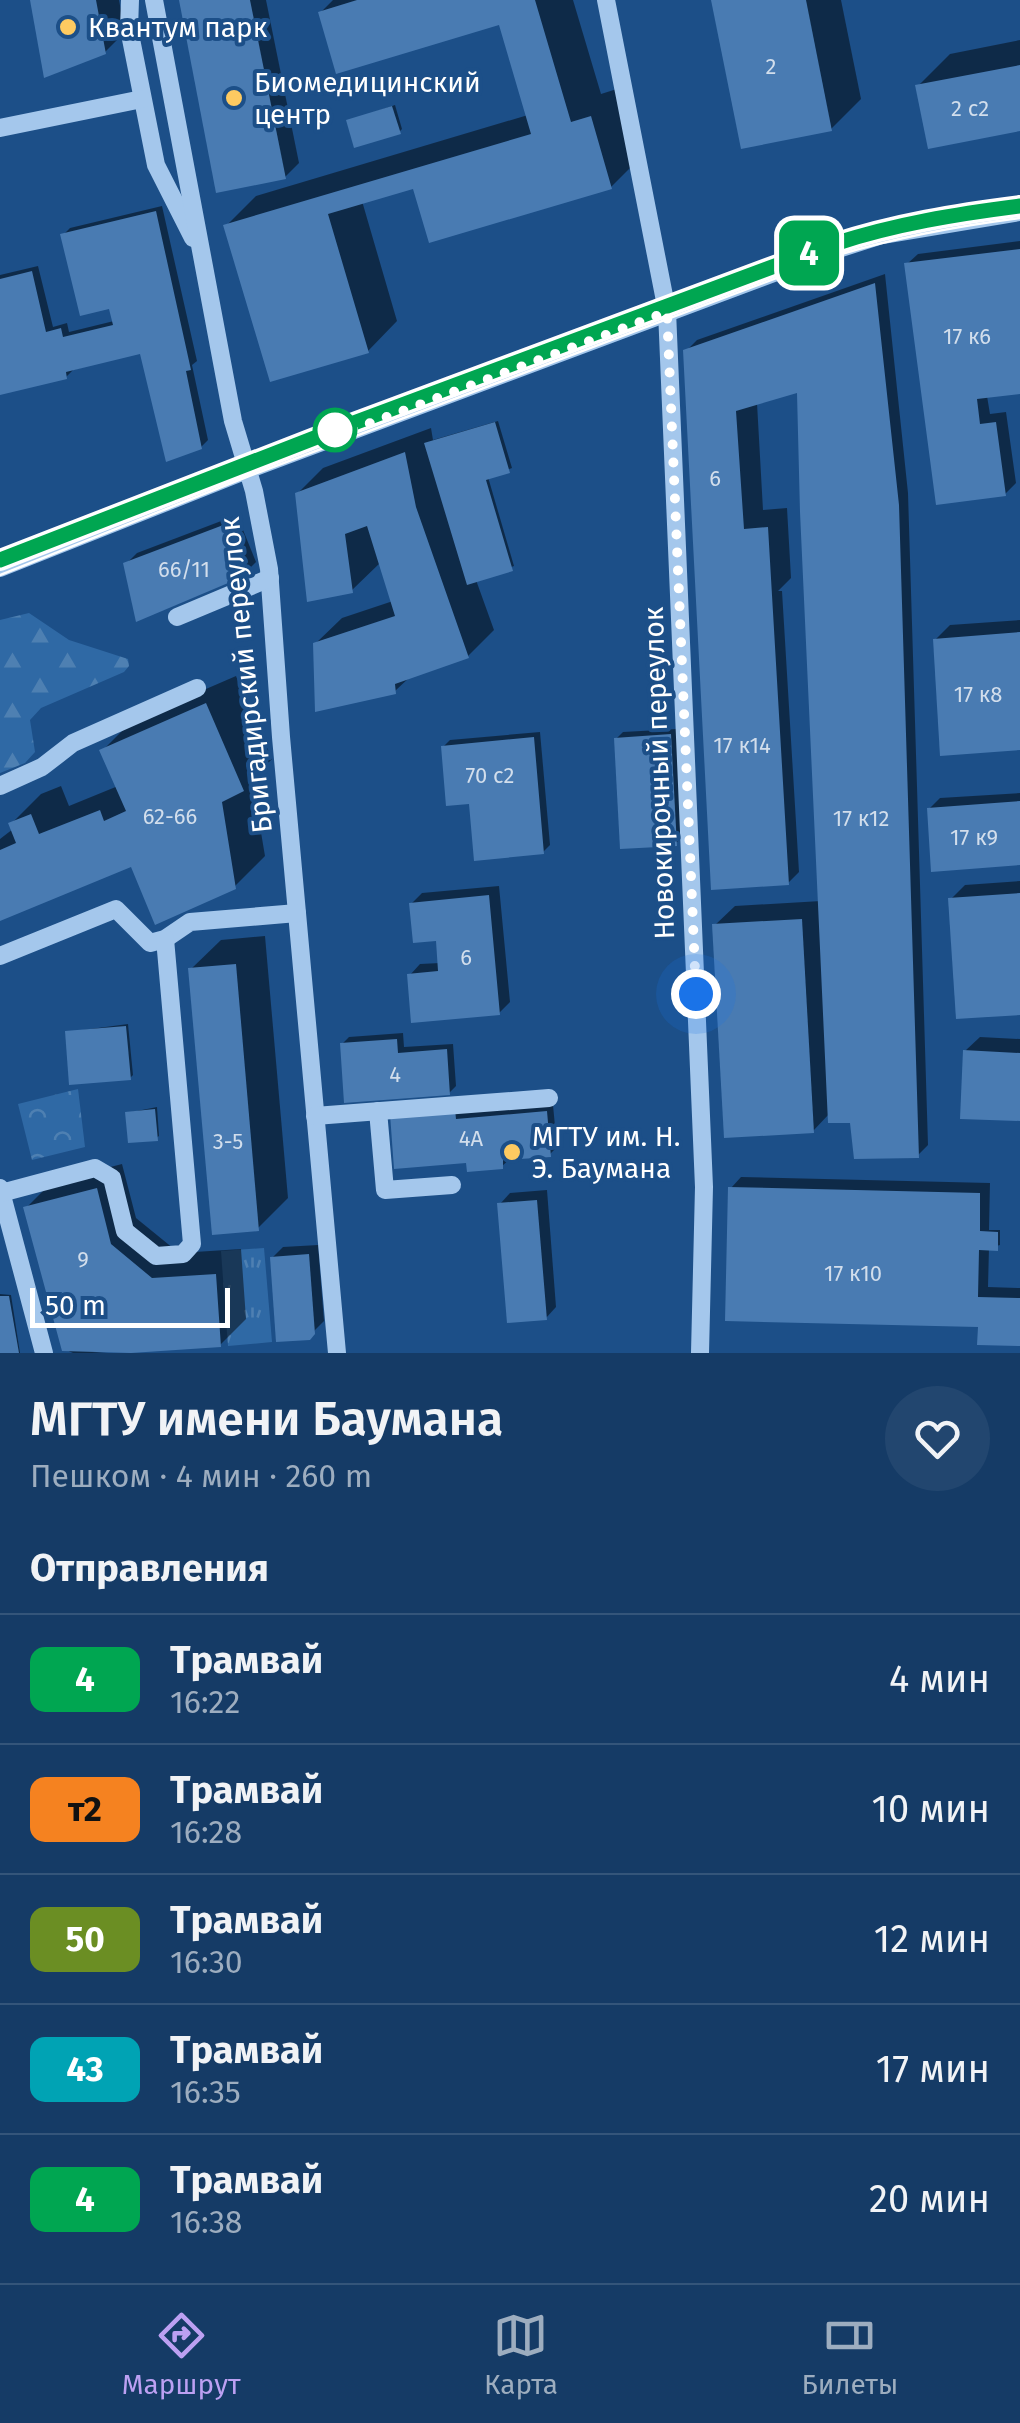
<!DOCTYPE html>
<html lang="ru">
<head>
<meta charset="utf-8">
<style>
  body { margin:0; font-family:"Fira Sans",sans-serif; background:#22466f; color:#f1f3f6; height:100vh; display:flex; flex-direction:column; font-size:38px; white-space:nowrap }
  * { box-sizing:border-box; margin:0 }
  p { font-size:32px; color:#9dadbf }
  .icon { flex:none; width:55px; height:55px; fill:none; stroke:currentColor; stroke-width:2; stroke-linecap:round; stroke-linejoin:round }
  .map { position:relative; height:1353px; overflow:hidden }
  .panel { display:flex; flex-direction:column; background:#153b66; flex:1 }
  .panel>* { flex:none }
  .badge { padding:0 20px; border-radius:15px; font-size:35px; line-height:65px }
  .scale { position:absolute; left:30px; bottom:25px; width:200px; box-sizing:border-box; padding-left:10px; border:5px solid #fff; border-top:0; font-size:28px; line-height:35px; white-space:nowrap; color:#fff; -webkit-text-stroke:8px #1c4f88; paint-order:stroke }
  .you { position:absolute; width:50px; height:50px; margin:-25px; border:8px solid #fff; border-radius:50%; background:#1a73e8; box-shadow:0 0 0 15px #1a73e833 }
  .map>.badge { position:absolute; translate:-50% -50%; box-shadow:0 0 0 5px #fff }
  h2 { padding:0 30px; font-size:38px; line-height:90px }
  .round { display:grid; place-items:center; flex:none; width:105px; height:105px; border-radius:52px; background:#22466f }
  .headline { display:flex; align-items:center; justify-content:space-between; height:170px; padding:0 30px }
  h1 { font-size:48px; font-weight:600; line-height:75px }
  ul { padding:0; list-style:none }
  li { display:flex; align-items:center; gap:30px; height:130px; padding:0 30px; border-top:2px solid #34557a }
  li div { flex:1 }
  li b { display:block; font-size:38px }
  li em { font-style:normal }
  li .badge { min-width:110px; font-weight:700; text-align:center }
  .tab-bar { display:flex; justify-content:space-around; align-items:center; height:140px; border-top:2px solid #34557a; background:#153b66; font-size:28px; color:#9dadbf }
  .tab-bar a { display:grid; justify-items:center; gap:5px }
  .tab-bar .selected { color:#bca0f2 }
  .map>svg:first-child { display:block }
</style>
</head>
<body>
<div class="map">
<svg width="1020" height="1353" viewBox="0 0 1020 1353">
  <defs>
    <pattern id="grass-tufts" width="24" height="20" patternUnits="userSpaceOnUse" patternTransform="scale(2.5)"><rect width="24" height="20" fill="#2f69a5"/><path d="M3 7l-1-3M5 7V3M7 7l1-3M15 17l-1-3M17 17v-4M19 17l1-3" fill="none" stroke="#4e80b2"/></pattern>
    <pattern id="forest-firs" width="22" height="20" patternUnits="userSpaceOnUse" patternTransform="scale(2.5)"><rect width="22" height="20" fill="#2f69a5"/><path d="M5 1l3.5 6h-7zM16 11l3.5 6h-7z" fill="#4e80b2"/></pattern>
    <pattern id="park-crowns" width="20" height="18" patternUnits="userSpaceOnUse" patternTransform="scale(2.5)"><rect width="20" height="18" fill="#2f69a5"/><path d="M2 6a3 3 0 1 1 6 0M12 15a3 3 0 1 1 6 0" fill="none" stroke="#4e80b2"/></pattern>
  </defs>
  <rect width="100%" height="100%" fill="#1c4f88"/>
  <!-- grass -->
  <polygon fill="url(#grass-tufts)" points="264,1248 272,1342 228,1346 221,1251"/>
  <!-- forest -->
  <polygon fill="url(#forest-firs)" points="29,613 69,640 128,659 129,666 124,672 41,708 30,720 35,752 25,763 0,773 0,620"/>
  <!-- park -->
  <polygon fill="url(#park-crowns)" points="78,1089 85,1147 32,1160 18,1104"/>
  <!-- shadow -->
  <g fill="#0007">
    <polygon points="33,0 119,0 125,32 105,52"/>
    <polygon points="181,0 266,0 299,163 285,177"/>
    <polygon points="333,0 573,0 601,94 620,88 641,157 611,187 414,186 362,201 397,321 368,351 226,226 256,196 528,115 500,21 321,12"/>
    <polygon points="714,0 841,0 861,99 831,129"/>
    <polygon points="1020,40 1020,129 918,86 950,54"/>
    <polygon points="395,105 402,129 399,132 348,121"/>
    <polygon points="162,206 197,361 192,365 208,440 201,447 142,351 73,370 66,377 0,393 0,275 38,266 53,327 67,323 69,332 114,321 111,306 63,235 70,228"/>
    <polygon points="1020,241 1020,391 987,396 990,414 1006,412 1016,483 1005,494 907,264 918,254"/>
    <polygon points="885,274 908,493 928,1145 918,1155 852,1120 830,1113 813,1131 715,925 735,906 821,901 800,390 757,403 763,510 787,508 791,578 778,591 782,591 799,872 788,883 686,351 697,340"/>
    <polygon points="498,421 512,468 488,477 514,566 476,580 494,630 468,656 411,676 395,691 315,644 342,618 393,601 381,562 351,591 297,494 323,468 431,428 433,440"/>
    <polygon points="237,515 256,562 245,573 126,564 137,553"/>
    <polygon points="1020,620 1020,747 935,640 950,625"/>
    <polygon points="236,676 272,759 252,779 265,856 235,886 132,864 0,914 0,839 13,829 11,824 41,794 61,786 69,806 118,786 102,751 132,721"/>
    <polygon points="677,729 683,836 676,843 616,739 623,732"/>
    <polygon points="540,732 550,845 543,852 471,801 443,747 450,740"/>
    <polygon points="1020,793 1020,863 929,809 940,798"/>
    <polygon points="1020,881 1020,1012 951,899 965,885"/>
    <polygon points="499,886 510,1002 499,1013 410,975 420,964 440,963 438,939 412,903 422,893"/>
    <polygon points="265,936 288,1198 258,1228 191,969 221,940"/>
    <polygon points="128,1024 133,1075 130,1078 68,1032"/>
    <polygon points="403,1033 404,1047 453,1044 456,1086 449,1093 342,1044 349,1037"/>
    <polygon points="980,1037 1020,1039 1020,1119 965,1051"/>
    <polygon points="553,1105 557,1147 550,1154 509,1160 502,1166 469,1161 392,1115"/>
    <polygon points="157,1107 159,1136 156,1138 127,1113"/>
    <polygon points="122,1164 136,1218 179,1253 241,1249 246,1319 220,1345 92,1353 73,1353 64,1349 26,1208 52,1182"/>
    <polygon points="741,1177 990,1183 989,1230 1000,1230 1000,1245 989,1248 988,1287 1020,1288 1020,1343 731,1188"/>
    <polygon points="547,1190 556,1307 546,1318 500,1204 510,1193"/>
    <polygon points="318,1245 324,1321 308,1337 272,1258 283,1247"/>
    <polygon points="0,1294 11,1295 20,1353 0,1353"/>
  </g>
  <!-- building -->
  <g fill="#497bb2">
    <polygon points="30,0 96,0 106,54 44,78"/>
    <polygon points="179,0 250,0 286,179 216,193"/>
    <polygon points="357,0 535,0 571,122 591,116 612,189 429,243 413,189 328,214 369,353 270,382 223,225 531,134 499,25 336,74 318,12"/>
    <polygon points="711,0 806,0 832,131 741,149"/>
    <polygon points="1020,65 1020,131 928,149 915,85"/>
    <polygon points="392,106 401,134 354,148 346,120"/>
    <polygon points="156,211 191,370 186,371 202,449 166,462 140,354 66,372 67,379 0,395 0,279 32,271 46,332 61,328 63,337 113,325 109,309 80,316 60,234"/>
    <polygon points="1020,249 1020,394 977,399 980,424 996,422 1006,496 936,505 904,263"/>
    <polygon points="875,283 899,505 919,1158 854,1159 850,1123 828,1123 800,512 797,393 736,411 744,529 768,527 789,885 711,890 683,350"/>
    <polygon points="495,422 510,473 486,480 513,571 467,585 424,443"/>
    <polygon points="405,452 416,507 469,658 395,684 396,694 315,712 313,643 395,616 367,526 345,534 353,593 307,602 295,493"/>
    <polygon points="226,524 247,575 136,622 123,563"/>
    <polygon points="1020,632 1020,750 940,756 933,639"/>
    <polygon points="206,703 244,791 222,802 236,889 155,925 131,867 0,921 0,850 16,843 8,823 31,814 39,834 100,810 104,821 126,811 99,750"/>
    <polygon points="671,734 677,846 620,849 614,738"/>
    <polygon points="534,737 544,854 474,861 469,804 446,806 441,746"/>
    <polygon points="1020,801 1020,865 931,872 927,808"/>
    <polygon points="1020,893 1020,1015 956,1019 948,898"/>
    <polygon points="489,895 500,1015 411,1023 407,974 438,971 436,941 413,943 409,903"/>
    <polygon points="802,919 814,1133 724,1138 712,924"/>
    <polygon points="236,964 259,1231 212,1235 188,968"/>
    <polygon points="126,1026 131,1080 69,1085 65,1031"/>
    <polygon points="397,1039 398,1053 447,1049 450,1095 344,1103 340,1043"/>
    <polygon points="963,1050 1020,1053 1020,1121 960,1119"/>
    <polygon points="155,1109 158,1141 128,1143 125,1112"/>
    <polygon points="455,1109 456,1119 547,1111 551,1157 503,1160 503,1169 467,1172 466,1163 394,1169 390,1114"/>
    <polygon points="728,1187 980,1193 980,1231 998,1232 998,1251 979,1250 978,1297 1020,1298 1020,1346 977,1345 978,1327 725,1321"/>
    <polygon points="97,1188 111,1244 152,1278 216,1274 221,1347 131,1353 62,1351 23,1207"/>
    <polygon points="537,1200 547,1320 507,1323 497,1203"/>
    <polygon points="309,1254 315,1334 310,1340 276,1342 270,1257"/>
    <polygon points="0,1296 9,1296 19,1353 0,1353"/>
  </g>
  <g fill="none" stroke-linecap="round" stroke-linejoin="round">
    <!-- minor -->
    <g stroke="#a4c7ec" stroke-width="18">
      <polyline points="130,0 129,29 156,165 193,238"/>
      <polyline points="154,0 233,421 254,491 269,569 281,737 337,1353"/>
      <polyline points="606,0 667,311 704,1187 700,1353"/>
      <polyline points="0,128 142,99"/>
      <polyline points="0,568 247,470 835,250 882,235 1020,212"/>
      <polyline points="177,617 270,578"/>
      <polyline points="0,786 42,767 73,743 197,688"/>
      <polyline points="0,956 116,909 150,943 165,939 190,922 297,913"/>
      <polyline points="378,1111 385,1190 452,1185"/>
      <polyline points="315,1116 549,1098"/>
      <polyline points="0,1188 44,1353"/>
      <polyline points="1,1193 95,1168 112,1178 125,1231 156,1256 183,1254 192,1244 165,939"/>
    </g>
    <!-- tram -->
    <path stroke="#fff" stroke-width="2.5" d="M0,575L249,476L838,255C898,237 958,226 1020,218"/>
  </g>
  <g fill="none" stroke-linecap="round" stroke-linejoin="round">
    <!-- line casing -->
    <g stroke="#fff" stroke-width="22">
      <path id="line" d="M0,560L335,430L834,244C895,224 957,214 1020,206"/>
    </g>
    <!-- line -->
    <use href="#line" stroke="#00a651" stroke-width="15"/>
    <!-- walk -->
    <polyline stroke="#fff" stroke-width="10" stroke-dasharray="0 18" points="335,430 352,430 667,312 696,994"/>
  </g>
  <!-- markers -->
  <g fill="#fdca61" stroke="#1c4f88" stroke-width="4">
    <circle cx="68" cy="27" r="10"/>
    <circle cx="234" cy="98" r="10"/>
    <circle cx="512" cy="1152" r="10"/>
  </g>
  <circle fill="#fff" stroke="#00a651" stroke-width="5" cx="335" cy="430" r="20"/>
  <g text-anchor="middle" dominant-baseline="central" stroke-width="8" stroke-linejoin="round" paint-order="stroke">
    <!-- number labels -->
    <g font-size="22" fill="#d2deec">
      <text x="771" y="66">2</text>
      <text x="970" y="108">2 с2</text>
      <text x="967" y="336">17 к6</text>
      <text x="715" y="478">6</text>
      <text x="184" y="569">66/11</text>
      <text x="978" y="694">17 к8</text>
      <text x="742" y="745">17 к14</text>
      <text x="490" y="775">70 с2</text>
      <text x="170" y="816">62-66</text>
      <text x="861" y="818">17 к12</text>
      <text x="974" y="837">17 к9</text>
      <text x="466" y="957">6</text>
      <text x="395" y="1074">4</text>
      <text x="471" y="1138">4А</text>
      <text x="228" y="1141">3-5</text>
      <text x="83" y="1259">9</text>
      <text x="853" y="1273">17 к10</text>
    </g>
    <!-- poi labels -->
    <g font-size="28" fill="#fff" stroke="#1c4f88" text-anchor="start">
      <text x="88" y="27">Квантум парк</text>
      <text x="254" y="82">Биомедицинский<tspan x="254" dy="32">центр</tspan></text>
      <text x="532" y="1136">МГТУ им. Н.<tspan x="532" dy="32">Э. Баумана</tspan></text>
    </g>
    <!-- street labels -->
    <g font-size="28" fill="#fff" stroke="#1c4f88">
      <text transform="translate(246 675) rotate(-96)">Бригадирский переулок</text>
      <text transform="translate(659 773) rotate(-92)">Новокирочный переулок</text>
    </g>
  </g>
</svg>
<div class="scale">50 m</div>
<div class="you" style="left:696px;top:994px"></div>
<b class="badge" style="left:809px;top:253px;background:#00a651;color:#fff">4</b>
</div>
<section class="panel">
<div class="headline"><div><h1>МГТУ имени Баумана</h1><p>Пешком · 4 мин · 260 m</p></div><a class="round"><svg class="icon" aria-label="heart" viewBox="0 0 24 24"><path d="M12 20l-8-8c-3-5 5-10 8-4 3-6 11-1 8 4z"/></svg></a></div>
<h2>Отправления</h2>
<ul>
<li><span class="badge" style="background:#00a651;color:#fff">4</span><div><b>Трамвай</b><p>16:22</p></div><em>4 мин</em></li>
<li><span class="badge" style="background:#f58220;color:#111">т2</span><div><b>Трамвай</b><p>16:28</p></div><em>10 мин</em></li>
<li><span class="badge" style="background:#6b8e23;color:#fff">50</span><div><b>Трамвай</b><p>16:30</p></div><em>12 мин</em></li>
<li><span class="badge" style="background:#00a3b4;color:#fff">43</span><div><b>Трамвай</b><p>16:35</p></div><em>17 мин</em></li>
<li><span class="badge" style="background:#00a651;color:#fff">4</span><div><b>Трамвай</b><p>16:38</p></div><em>20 мин</em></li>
</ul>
</section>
<nav class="tab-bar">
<a class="selected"><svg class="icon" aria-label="directions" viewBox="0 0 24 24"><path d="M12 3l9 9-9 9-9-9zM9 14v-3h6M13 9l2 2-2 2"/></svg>Маршрут</a>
<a><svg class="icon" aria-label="map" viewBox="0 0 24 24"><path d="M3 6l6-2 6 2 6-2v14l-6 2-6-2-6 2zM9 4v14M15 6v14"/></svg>Карта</a>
<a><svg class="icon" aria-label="tickets" viewBox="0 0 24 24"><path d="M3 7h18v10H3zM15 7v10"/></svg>Билеты</a>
</nav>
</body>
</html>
